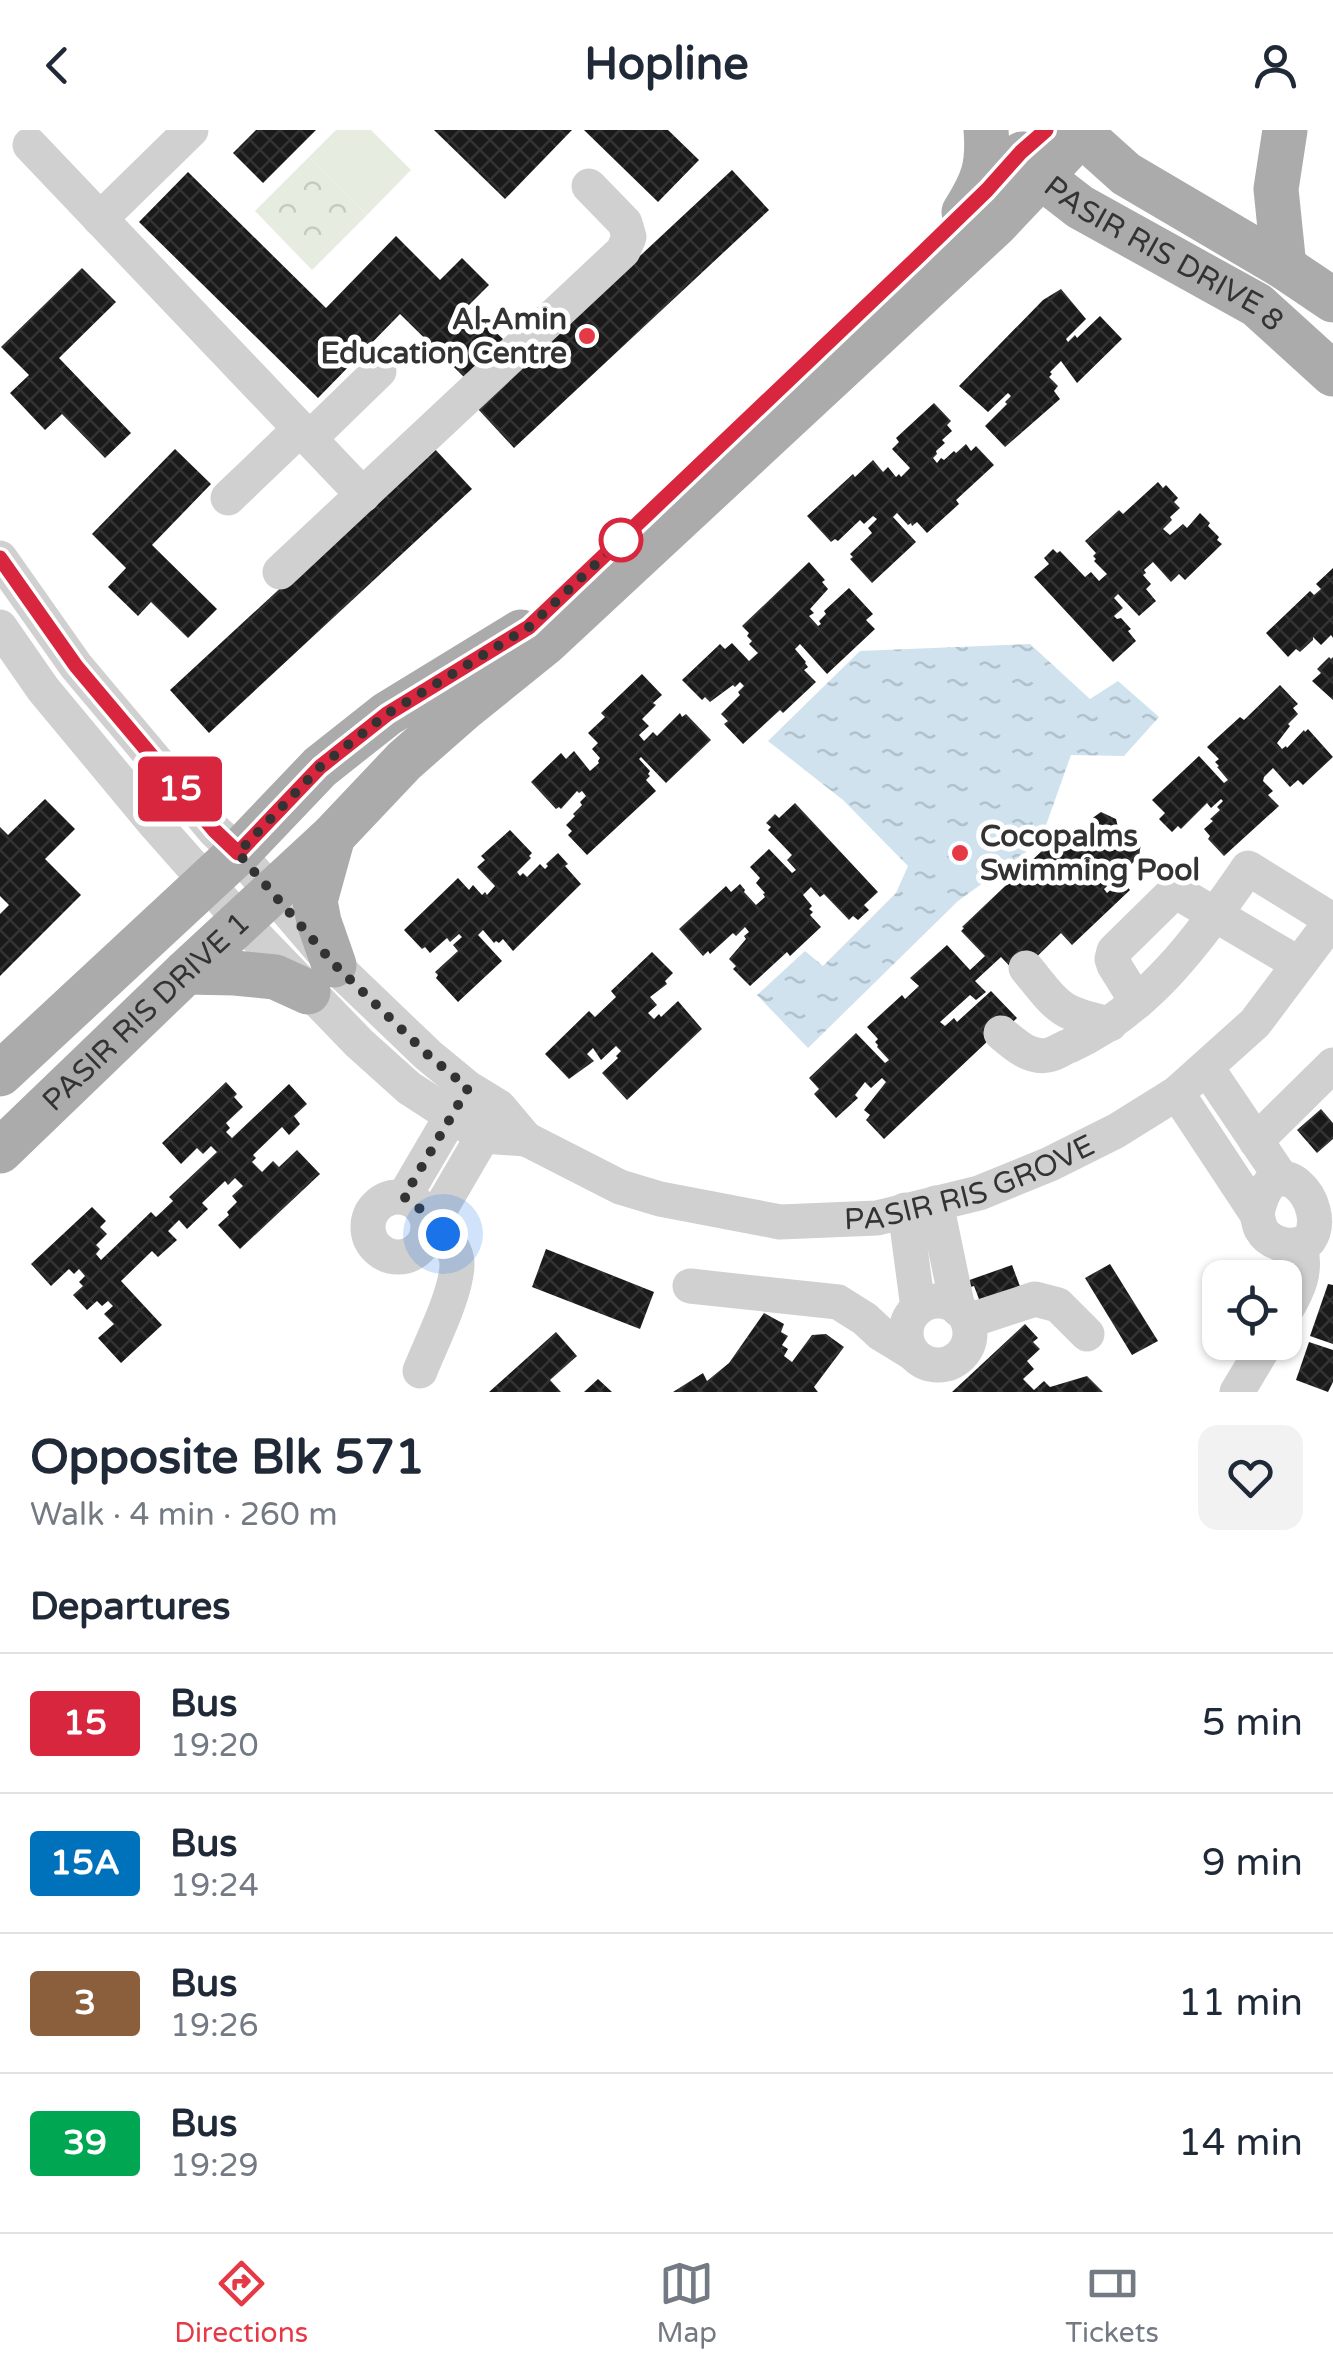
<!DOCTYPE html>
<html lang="en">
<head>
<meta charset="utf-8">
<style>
  body { margin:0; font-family:"Varela Round",sans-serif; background:#f2f2f3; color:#1f2937; height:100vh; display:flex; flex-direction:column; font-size:38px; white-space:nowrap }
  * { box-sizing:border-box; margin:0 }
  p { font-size:32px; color:#747a83 }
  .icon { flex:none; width:55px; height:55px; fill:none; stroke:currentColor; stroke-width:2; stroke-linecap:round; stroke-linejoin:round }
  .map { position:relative; height:1262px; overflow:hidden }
  .side { display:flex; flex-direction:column; background:#fff; flex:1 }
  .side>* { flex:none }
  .badge { padding:0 20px; border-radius:8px; font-size:35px; line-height:65px }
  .controls { position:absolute; left:1202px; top:1130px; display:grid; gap:20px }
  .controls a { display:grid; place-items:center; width:100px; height:100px; border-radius:20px; background:#fff; box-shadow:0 2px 8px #0004; font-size:50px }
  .you { position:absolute; width:50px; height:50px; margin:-25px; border:8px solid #fff; border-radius:50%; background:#1a73e8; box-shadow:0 0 0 15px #1a73e833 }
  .map>.badge { position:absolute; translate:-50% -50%; box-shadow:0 0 0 5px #fff }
  h2 { padding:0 30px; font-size:38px; line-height:90px }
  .round { display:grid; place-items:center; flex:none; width:105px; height:105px; border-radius:20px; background:#f2f2f3 }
  .summary { display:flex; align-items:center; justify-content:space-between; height:170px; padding:0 30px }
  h1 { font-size:48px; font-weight:700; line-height:75px }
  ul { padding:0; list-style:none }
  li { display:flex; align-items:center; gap:30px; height:140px; padding:0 30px; border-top:2px solid #e0e1e3 }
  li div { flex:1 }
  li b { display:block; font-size:38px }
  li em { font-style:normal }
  li .badge { min-width:110px; font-weight:700; text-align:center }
  header { display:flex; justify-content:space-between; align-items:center; height:130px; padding:0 30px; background:#fff; font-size:45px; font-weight:700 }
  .tabs { display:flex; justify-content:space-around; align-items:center; height:140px; border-top:2px solid #e0e1e3; background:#fff; font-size:28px; color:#747a83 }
  .tabs a { display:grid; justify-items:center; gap:5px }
  .tabs .current { color:#e63946 }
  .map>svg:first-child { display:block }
</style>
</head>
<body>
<header><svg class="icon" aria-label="back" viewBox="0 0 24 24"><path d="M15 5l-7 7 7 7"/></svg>Hopline<svg class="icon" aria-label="person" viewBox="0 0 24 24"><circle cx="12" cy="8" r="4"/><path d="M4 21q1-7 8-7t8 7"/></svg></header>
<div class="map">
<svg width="1333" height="1262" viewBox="0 0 1333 1262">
  <defs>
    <pattern id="park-crowns" width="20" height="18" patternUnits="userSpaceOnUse" patternTransform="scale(2.5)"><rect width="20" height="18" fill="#e6ecdf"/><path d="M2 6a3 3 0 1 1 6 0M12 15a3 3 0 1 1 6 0" fill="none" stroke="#c6cbc0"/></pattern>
    <pattern id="water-ripples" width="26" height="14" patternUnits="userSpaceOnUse" patternTransform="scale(2.5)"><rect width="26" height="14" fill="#cfe2ee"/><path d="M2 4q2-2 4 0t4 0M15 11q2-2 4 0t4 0" fill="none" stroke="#b2c2cd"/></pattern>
    <pattern id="building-cross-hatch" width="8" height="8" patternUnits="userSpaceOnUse" patternTransform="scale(2.5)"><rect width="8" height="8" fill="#1a1a1a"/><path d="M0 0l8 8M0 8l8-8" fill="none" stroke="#333"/></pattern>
  </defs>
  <rect width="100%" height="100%" fill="#fff"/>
  <!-- grass -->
  <polygon fill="#e6ecdf" points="336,0 371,0 411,40 367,85 309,27"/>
  <!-- park -->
  <polygon fill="url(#park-crowns)" points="309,27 367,85 312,140 255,81"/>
  <!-- water -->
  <polygon fill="url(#water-ripples)" points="1030,514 1090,569 1118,551 1159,587 1124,626 1071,625 1040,712 958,771 808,918 757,865 805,821 823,836 896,763 908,736 843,670 768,611 860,521"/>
  <!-- building -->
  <g fill="url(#building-cross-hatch)">
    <polygon points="256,0 316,0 263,53 233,23"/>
    <polygon points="434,0 572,0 505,69"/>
    <polygon points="584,0 668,0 699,30 658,72"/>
    <polygon points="732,40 769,80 514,318 477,278"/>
    <polygon points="188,42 326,178 396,106 440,150 462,128 489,155 468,176 503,209 465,248 400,184 318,268 139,92"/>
    <polygon points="82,138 116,172 59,228 131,303 105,328 62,284 45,300 10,263 29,245 1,217"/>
    <polygon points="1061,159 1086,189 1066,209 1068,212 1075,205 1077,208 1100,186 1122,209 1077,253 1061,231 1050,242 1052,244 1049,247 1058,256 1054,261 1060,269 1005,317 985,296 1007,274 1005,272 1011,266 1008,263 988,282 959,256 1043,170"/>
    <polygon points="934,273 951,291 947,295 952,301 942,310 945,313 936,321 937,324 933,328 937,333 941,328 944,330 954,321 956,323 966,314 971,321 976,316 994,335 956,370 959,374 927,403 917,392 912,396 911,393 908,395 897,383 893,387 916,412 872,453 850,429 853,427 850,424 872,403 868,398 877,389 873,386 864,394 860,390 838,411 835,409 831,412 807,386 853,344 855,347 873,330 883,342 888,337 896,347 899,344 901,347 910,338 892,319 899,312 896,308"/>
    <polygon points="433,317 472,359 209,603 170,560"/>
    <polygon points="175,319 211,354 152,415 217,479 188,508 151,472 138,486 108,457 126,438 92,404"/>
    <polygon points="1158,352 1163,358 1166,355 1178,368 1174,372 1180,378 1170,387 1172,390 1163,399 1170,405 1183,394 1187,398 1200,383 1210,393 1208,396 1219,407 1217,410 1222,414 1185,450 1179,444 1171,452 1153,432 1144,440 1146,443 1143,445 1151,454 1146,459 1156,471 1139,486 1118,464 1114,468 1123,478 1114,486 1117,489 1121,488 1131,499 1128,501 1136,511 1113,532 1034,447 1049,434 1044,428 1053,419 1057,423 1060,421 1085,447 1091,442 1099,451 1107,444 1094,431 1096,429 1093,426 1096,423 1085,411 1119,380 1123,384"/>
    <polygon points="809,432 825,450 822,452 828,459 810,479 814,483 809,486 818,496 821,494 819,491 826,484 824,481 849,458 873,484 866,490 875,499 827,544 800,514 795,519 806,532 805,533 808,537 804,540 816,552 783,583 780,580 743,614 724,594 728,591 721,584 740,565 738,562 744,556 740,552 735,557 733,555 710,572 705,567 702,570 682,550 720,514 725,519 732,513 749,531 758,523 749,514 752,511 747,506 749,503 742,496"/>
    <polygon points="1333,438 1333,508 1331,505 1321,515 1313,507 1313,510 1300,522 1296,519 1288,527 1266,503 1310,461 1314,465 1321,459 1316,454"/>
    <polygon points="1329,527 1331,529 1333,527 1333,570 1312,551 1321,543 1317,539"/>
    <polygon points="642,544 662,565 653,573 656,575 642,589 649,596 639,605 644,611 653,602 657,606 680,583 682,587 686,584 711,610 666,653 641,627 639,629 650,641 648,644 650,646 646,650 656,661 587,725 568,705 572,701 566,695 575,686 573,684 582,675 580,672 586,666 582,661 579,663 577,661 561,679 559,677 556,679 531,652 561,623 566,629 574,621 590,641 599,633 598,631 600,628 592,619 598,613 588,603 605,587 601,583"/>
    <polygon points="1280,555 1298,574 1293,578 1298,584 1288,594 1290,596 1277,613 1282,619 1286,616 1287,618 1304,600 1305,602 1308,599 1333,627 1303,655 1298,650 1290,657 1273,638 1264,647 1263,651 1273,661 1268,665 1279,676 1224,726 1208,709 1210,706 1204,699 1213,691 1210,689 1220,680 1217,677 1223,671 1221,669 1211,678 1207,673 1181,699 1178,696 1172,702 1159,689 1165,683 1152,670 1199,626 1224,653 1228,650 1217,637 1219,636 1215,632 1219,629 1207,617 1240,587 1244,590"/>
    <polygon points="45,669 75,699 45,729 81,765 0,846 0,784 9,775 0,766 0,697 8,705"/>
    <polygon points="795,673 878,762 864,775 869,780 858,790 853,786 849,790 824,764 820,767 811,757 803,765 812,776 809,779 813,782 810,785 821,797 790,826 787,822 750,856 733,839 736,836 729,829 746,809 744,806 749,802 745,797 736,806 733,803 710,824 708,821 703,826 679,799 726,756 731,762 740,754 745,760 744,762 756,775 765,767 763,764 765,763 756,753 760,748 750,737 769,719 792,743 796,740 787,730 792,725 768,700 771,697 766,693 775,684 779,688"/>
    <polygon points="1101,682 1116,689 1118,697 1113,712 1116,714 1128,707 1141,713 1139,727 1104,759 1107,763 1122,750 1130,760 1072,815 1061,803 1018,845 1001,827 975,851 986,862 976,870 970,865 940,892 945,896 954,888 957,892 991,861 1017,888 993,911 990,909 884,1009 866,990 870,985 864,980 886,952 882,948 871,958 865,952 855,965 858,968 836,988 814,964 819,959 809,948 856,903 885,933 889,930 877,917 878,915 875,912 878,909 867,897 902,865 905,869 919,856 910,848 947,815 970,840 985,826 961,801 964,798 962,797 1045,718 1047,720 1056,711 1063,717 1080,700 1088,699 1091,689"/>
    <polygon points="510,700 532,723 529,726 531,728 517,742 520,746 523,743 527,747 540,734 545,739 548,736 546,734 558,723 568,734 565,736 581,754 513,821 503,809 499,813 496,811 494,813 483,800 478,805 502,831 458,872 436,848 438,845 435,842 458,821 453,815 462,807 459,804 450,812 447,808 430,823 425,817 422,819 404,800 458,748 469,760 473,755 482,765 485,762 487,765 495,756 477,737 485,730 481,726"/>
    <polygon points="652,822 673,843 665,851 667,854 650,867 657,875 648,883 654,889 659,884 661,887 678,871 702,899 627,970 602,943 618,928 616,926 621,921 616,916 601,930 593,918 587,924 594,931 569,949 545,924 589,881 595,887 616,867 611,861"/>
    <polygon points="226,952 237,964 234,967 243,977 226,993 230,998 226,1002 232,1008 289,954 307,974 294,986 300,994 289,1005 282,997 253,1025 256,1028 252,1032 262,1042 273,1031 279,1037 297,1020 320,1044 240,1119 218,1095 229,1085 227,1082 237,1072 232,1066 243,1056 235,1048 228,1055 225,1051 202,1073 208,1079 187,1099 179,1090 168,1101 177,1110 158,1127 152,1121 121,1151 162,1195 121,1233 98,1208 114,1194 104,1184 113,1176 108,1171 102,1176 97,1171 87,1180 73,1165 83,1156 79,1152 85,1146 79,1139 74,1144 69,1139 51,1156 31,1134 92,1077 106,1091 100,1097 107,1104 96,1115 100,1119 96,1124 101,1130 151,1082 156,1087 173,1071 169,1067 217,1022 211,1016 203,1024 197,1018 181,1034 162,1013"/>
    <polygon points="1321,979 1333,993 1333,1009 1317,1023 1297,1000"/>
    <polygon points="546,1119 654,1162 640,1199 532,1157"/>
    <polygon points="1110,1134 1158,1211 1132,1225 1085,1148"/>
    <polygon points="1012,1135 1024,1167 982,1177 974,1156 963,1159 961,1153"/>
    <polygon points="1328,1154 1333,1155 1333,1214 1310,1206"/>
    <polygon points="764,1183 784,1194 781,1202 788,1206 782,1215 788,1219 784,1226 792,1232 812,1205 826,1204 844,1217 814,1257 818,1262 673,1262 703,1243 707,1251 729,1233"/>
    <polygon points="1025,1194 1038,1208 1033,1212 1040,1219 1027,1231 1034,1239 1023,1249 1034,1260 1044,1251 1050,1257 1087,1246 1103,1262 952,1262"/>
    <polygon points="556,1202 577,1226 550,1250 561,1262 489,1262"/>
    <polygon points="1309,1212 1333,1220 1333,1252 1328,1262 1296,1250"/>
    <polygon points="598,1249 612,1262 584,1262"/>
  </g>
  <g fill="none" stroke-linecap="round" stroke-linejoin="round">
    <!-- minor -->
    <g stroke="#d0d0d0" stroke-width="35">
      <polyline points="30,15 363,365"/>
      <polyline points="100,89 191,0"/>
      <polyline points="309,309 379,241"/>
      <polyline points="228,368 300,299"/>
      <path id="s1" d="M0,428L76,536L214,700L238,723L334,835L428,925L468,958L499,977L526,1009L620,1057L660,1069L780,1092L877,1088L979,1063L1050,1034L1116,1001L1177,963L1255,893L1333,789"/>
      <polyline points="280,442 623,121 629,107 625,93 589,56"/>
      <polyline points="0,497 43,559 156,695 241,791 359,913 409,958 483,1006 526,1009"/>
      <path d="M1026,838C1059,878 1058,883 1110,894"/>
      <polyline points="1137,872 1114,835 1112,829 1114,821 1172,764 1180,764 1299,834"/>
      <path d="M1001,903C1014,914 1030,929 1048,925C1055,924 1063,918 1069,916C1147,881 1201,807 1248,738L1332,790"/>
      <polyline points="1207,938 1282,1049"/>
      <path d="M1177,963L1257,1084C1258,1089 1259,1094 1261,1099C1270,1115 1294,1120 1309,1110C1333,1075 1272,1006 1257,1084"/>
      <polyline points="1256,1011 1333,935"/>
      <polyline points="404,1067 462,968"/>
      <circle cx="398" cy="1097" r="30"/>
      <polyline points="936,1073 958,1179"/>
      <polyline points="905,1080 918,1178"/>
      <polyline points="428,1100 494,987"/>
      <polyline points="690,1156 838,1172 865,1189 880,1203 911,1222"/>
      <circle cx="938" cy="1203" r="32"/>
      <path d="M1285,1182C1299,1159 1307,1141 1300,1114"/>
      <polyline points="968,1191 1035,1169 1058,1175 1087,1204"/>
      <path d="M420,1241C431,1213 458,1161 457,1132C456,1121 449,1112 443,1104L425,1111"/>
      <polyline points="1237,1262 1267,1212"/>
    </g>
    <!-- major -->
    <g stroke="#ababab" stroke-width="45">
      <polyline points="1077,0 1126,44 1284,137 1333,170"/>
      <path id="s2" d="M1022,24L1040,46L1080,77L1257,175L1333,244"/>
      <path d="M964,82C983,52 989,36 986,0"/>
      <polyline points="1284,137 1276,59 1285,0"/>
      <polyline points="333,706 315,771 319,792 334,835"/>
      <polyline points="186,842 235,843 275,847 308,862"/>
      <polyline points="0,944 238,723 320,637 387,584 521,502"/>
      <path id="s3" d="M0,1021L186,842L333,706L404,631L462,580L545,513L996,94L1081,4"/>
    </g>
  </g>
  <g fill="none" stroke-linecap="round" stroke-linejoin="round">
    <!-- line casing -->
    <g stroke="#fff" stroke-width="22">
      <polyline id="line" points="0,428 76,536 214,700 238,723 320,637 387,584 529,497 920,125 987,60 1021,22 1046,0"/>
    </g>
    <!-- line -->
    <use href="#line" stroke="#d7263d" stroke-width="15"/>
    <!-- walk -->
    <path stroke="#333" stroke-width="10" stroke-dasharray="0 18" d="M443,1104L425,1111C431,1090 423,1077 404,1067L468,958L428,925L334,834L238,723L320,637L387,584L529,497L634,398L621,410"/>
  </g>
  <!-- markers -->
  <g fill="#e63946" stroke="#fff" stroke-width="4">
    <circle cx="587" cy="206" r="10"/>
    <circle cx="960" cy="723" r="10"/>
  </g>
  <circle fill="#fff" stroke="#d7263d" stroke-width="5" cx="621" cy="410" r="20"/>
  <g text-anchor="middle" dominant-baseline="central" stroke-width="10" stroke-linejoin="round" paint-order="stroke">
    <!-- street labels -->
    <g font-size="30" fill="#333" stroke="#fff">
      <text stroke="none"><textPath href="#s2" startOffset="175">PASIR RIS DRIVE 8</textPath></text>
      <text stroke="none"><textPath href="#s3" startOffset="202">PASIR RIS DRIVE 1</textPath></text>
      <text stroke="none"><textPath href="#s1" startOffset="1252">PASIR RIS GROVE</textPath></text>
    </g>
    <!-- poi labels -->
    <g font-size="30" font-weight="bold" fill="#333" stroke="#fff" text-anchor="end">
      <text x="567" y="189">Al-Amin<tspan x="567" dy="34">Education Centre</tspan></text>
      <text x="980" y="706" text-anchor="start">Cocopalms<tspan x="980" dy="34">Swimming Pool</tspan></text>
    </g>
  </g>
</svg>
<div class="controls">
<a><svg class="icon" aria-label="locate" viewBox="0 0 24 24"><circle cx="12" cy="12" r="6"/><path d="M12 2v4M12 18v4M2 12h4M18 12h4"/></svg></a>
</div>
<div class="you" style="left:443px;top:1104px"></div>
<b class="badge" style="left:180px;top:659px;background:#d7263d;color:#fff">15</b>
</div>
<section class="side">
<div class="summary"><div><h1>Opposite Blk 571</h1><p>Walk · 4 min · 260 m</p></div><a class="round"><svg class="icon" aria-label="heart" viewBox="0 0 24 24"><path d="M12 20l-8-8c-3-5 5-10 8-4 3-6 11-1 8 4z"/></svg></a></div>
<h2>Departures</h2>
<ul>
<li><span class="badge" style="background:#d7263d;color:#fff">15</span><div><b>Bus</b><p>19:20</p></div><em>5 min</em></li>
<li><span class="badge" style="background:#0072bc;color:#fff">15A</span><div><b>Bus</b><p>19:24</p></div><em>9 min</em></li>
<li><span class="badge" style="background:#8b5e3c;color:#fff">3</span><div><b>Bus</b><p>19:26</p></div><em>11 min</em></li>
<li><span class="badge" style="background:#00a651;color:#fff">39</span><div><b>Bus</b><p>19:29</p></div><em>14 min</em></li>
</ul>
</section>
<nav class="tabs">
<a class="current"><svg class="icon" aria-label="directions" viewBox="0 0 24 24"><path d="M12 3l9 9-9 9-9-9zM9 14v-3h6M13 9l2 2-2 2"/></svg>Directions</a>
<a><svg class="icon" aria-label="map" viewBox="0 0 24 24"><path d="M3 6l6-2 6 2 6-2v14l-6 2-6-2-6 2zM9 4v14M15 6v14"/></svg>Map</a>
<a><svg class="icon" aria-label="tickets" viewBox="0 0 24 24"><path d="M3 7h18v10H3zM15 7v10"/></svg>Tickets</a>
</nav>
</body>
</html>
